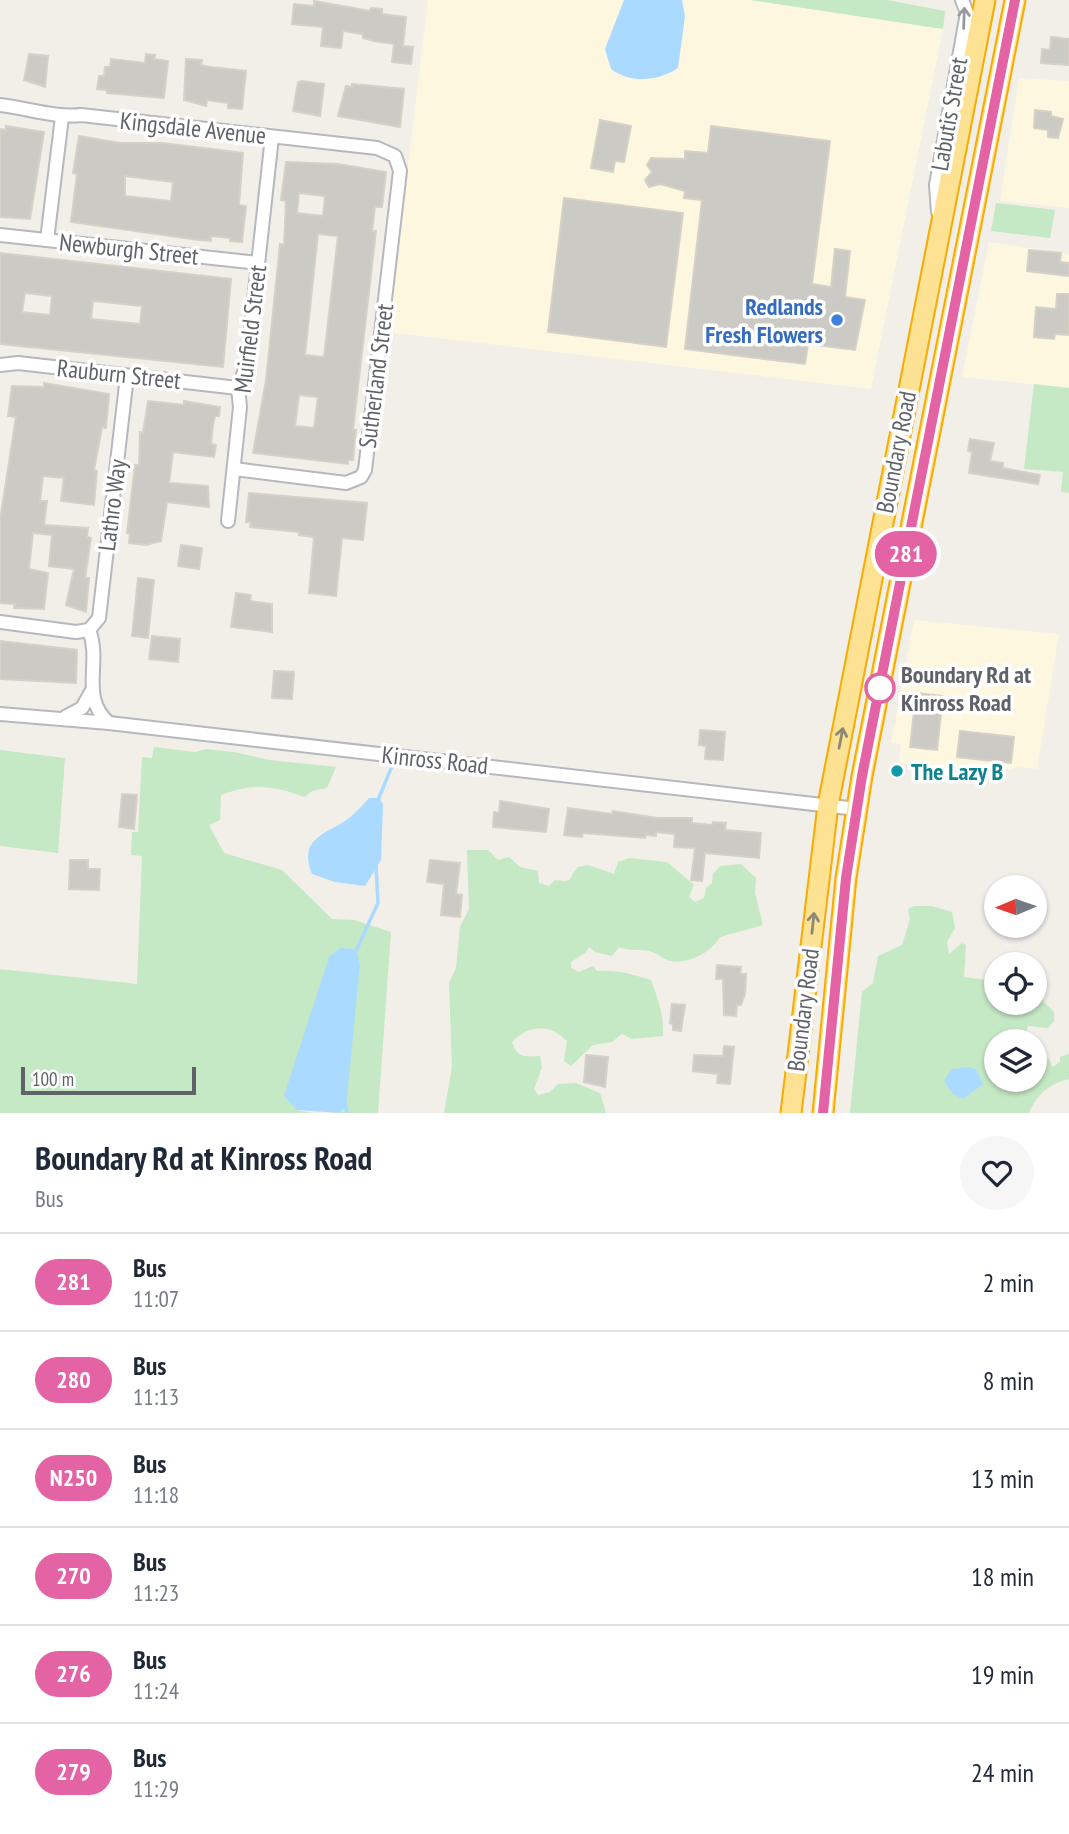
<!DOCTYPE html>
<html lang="en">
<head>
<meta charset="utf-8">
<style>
  body { margin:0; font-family:"PT Sans Narrow",sans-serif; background:#f6f6f7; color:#1f2937; height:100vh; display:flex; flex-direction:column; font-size:26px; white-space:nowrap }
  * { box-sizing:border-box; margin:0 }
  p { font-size:23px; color:#747a83 }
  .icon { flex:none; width:38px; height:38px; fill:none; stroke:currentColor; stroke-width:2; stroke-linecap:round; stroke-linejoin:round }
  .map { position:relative; height:1113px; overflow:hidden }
  .side { display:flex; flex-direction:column; background:#fff; flex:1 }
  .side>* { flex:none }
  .badge { padding:0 14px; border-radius:23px; font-size:24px; line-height:46px }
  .needle { width:46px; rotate:268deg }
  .tools { position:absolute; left:984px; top:875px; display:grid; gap:14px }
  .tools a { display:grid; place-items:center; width:63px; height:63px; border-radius:50%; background:#fff; box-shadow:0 2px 5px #0004; font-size:35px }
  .scale { position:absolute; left:21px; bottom:18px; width:175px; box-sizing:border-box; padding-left:7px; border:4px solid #5f6368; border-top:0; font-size:19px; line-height:24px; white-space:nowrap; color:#5f6368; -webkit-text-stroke:5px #fff; paint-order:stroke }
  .map>.badge { position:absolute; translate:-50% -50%; box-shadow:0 0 0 4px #fff }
  .round { display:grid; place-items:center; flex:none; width:74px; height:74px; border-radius:37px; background:#f6f6f7 }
  .summary { display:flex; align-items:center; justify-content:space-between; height:119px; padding:0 35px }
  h1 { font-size:33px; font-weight:700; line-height:52px }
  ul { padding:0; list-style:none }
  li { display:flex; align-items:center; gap:21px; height:98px; padding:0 35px; border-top:2px solid #e0e1e3 }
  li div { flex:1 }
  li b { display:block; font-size:26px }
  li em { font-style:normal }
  li .badge { min-width:77px; font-weight:700; text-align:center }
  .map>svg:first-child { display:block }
</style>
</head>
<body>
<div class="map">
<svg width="1069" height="1113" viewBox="0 0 1069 1113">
  <rect width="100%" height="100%" fill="#f1efe8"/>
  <!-- commercial -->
  <g fill="#fef7e0">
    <polygon points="428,0 750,0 943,29 871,389 388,332"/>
    <polygon points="1019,78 1069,81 1069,208 1000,201"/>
    <polygon points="989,242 1069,254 1069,388 962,377"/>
    <polygon points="914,620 1059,634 1037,769 1020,767 1009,770 961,764 960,770 899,763 901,744 891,743"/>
  </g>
  <!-- green -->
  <g fill="#c5e8c5">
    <polygon points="750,0 887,0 945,11 943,29"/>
    <polygon points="996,203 1055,210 1050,238 991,231"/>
    <polygon points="1034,384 1069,388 1069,493 1061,492 1063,472 1024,469"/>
    <path d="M154,747L195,752L206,749L234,752L269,760L336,767L327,788L312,791L304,797C273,785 253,783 221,795L220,820L209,825L224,853L282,870L332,919L354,920L391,932L378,1113H340L346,1107L340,948L329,958L319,988L297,1110L312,1113H0V969L137,984L142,856L131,855L132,832H138L142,757L152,758Z"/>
    <polygon points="0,750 65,758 58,853 0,846"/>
    <path d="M467,850H488L498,860L509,857L520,867L538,871L539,883L549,886L555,880C575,884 568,877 578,867L588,865L614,874L618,862L629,858L667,862L694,885L689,897L695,902L704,898L706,888L712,883L713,874L720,866L741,864L756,878L755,893L763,925L720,937C711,953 686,966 667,960C662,958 658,954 652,952C641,948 630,952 619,947L612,956L595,952L589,947L585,953L571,962V968L579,972L593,966L597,971C620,970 630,974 651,980C658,999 664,1015 663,1036L632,1039L622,1034L612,1042L593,1045L571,1066L564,1061L567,1041C548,1023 529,1025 512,1042C517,1058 525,1057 540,1056L542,1068L534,1089L538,1095L550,1092L558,1084L576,1083L600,1093L606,1113H444L452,1067L449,983L456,968L460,927L469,909Z"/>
    <path d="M914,906H932L952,912L955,928L947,942L949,954L962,943L966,945L964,977L996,981V1003H1034V986L1041,987L1042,1000L1054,1012V1021L1048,1028L1028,1026L1024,1041H996V1080H1034V1045L1041,1050L1039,1057L1049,1059L1052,1067L1060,1062V1057L1069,1054V1079C1050,1083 1036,1095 1029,1113H850L862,992L873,983L878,956L902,945L910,919L908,909Z"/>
  </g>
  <!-- water -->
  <g fill="#aadaff">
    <path d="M624,0H682L685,16L678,68C658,81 631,84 611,69L605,49Z"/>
    <path d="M369,798H379L383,804L381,860L365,886L335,882L312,874C299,840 321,836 345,821C354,815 362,806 369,798Z"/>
    <polygon points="340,948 356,949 360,965 346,1107 340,1113 297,1110 284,1096 329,957"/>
    <polygon points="968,1067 976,1069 983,1084 963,1099 953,1094 944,1081 952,1069"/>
  </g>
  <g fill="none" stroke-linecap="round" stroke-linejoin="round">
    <!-- stream -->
    <g stroke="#aadaff" stroke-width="3.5">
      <polyline points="378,800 392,766"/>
      <polyline points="356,951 378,903 376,866"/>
      <polyline points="345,1103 347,1113"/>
    </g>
  </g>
  <!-- building -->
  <g fill="#cccac5" stroke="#d6d1c6" stroke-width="2" fill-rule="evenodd">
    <polygon points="314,1 370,11 371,8 382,9 382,14 406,17 403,46 413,47 411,64 392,62 394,44 374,41 363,38 363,34 343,31 341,48 321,46 323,27 292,24 294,4 314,6"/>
    <polygon points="1051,37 1069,39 1069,65 1041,63 1042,49 1050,50"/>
    <polygon points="29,54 48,56 45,87 24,80"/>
    <polygon points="146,54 155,55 154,59 168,61 164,98 107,93 107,90 97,89 99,76 104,76 105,67 110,67 111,59 145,63"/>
    <polygon points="186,59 202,60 201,65 210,67 246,71 242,109 228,108 228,103 207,100 206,106 184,100"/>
    <polygon points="302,81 324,84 320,116 293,111 298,82"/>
    <polygon points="352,84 404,89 400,127 338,116 346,86 352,87"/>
    <polygon points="1035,110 1051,112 1051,116 1063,119 1058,138 1048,137 1048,130 1034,128"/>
    <polygon points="600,120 631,126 624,162 615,161 613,172 591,168"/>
    <polygon points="6,126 44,132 30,219 0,217 0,129 6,130"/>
    <polygon points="711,126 830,141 812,284 831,287 835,249 850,251 845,297 865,300 855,350 808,344 805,364 685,349 702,200 684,198 685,191 660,184 649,187 645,180 652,172 647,165 651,158 685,159 685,151 708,153"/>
    <path d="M79,136L120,143H162L243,153L239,205L246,206L242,242L230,241V238L211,236V241L199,240L71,222L77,174L73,173ZM125,176L173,182L171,201L125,196Z"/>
    <path d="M286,162L338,164L386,172L382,207H375L372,231H376L353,430H356L353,460H348V464L253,453L266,380L280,244L284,245L286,201L281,200ZM299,193L325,196L323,216L297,213ZM318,234L338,236L324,357L305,355ZM299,395L318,397L314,428L295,426Z"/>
    <polygon points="564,198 683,213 666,347 548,332"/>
    <polygon points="1029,250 1061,253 1060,262 1069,263 1069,276 1027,271"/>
    <path d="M0,253L231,279L223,367L0,344ZM25,293L52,296L50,315L22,312ZM93,301L142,306L140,324L91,319Z"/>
    <polygon points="1057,294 1069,294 1069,335 1055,334 1054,339 1034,337 1036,307 1056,309"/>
    <polygon points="44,383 109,394 106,428 102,427 94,470 97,471 94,505 61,501 64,478 43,476 40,501 47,501 44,525 88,528 87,537 91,538 85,578 89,578 86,612 66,605 74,569 49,566 52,535 33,533 29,569 48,573 44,609 14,608 15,604 0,603 0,520 16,417 8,416 12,386 44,387"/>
    <polygon points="148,401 184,405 184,401 220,407 219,416 215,416 213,425 211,444 216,445 214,457 173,452 169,483 208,486 209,507 167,502 161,541 146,545 129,543 130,534 127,533 135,465 139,465 140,432 143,433"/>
    <polygon points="970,439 994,443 990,461 1003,463 1003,468 1040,475 1038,484 969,473 972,452 968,451"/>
    <polygon points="249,493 367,503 363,540 342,538 336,596 309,593 314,537 299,535 299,532 250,527 251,522 246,522"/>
    <polygon points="181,545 202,548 199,569 178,566"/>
    <polygon points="138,578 154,580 148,638 132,636"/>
    <polygon points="236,593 251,595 250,601 272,604 272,632 231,627"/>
    <polygon points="152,636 180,639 178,662 149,659"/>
    <polygon points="0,641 77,650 76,683 0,679"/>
    <polygon points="274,671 294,672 292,699 272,698"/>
    <polygon points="916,693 943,696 937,750 910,747"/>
    <polygon points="700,730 725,732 723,760 705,759 706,746 699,745"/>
    <polygon points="960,731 1014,737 1011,763 957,757"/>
    <polygon points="122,794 137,795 134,829 119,827"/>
    <polygon points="500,801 549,809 546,832 493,827 494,812 499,813"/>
    <polygon points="568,808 612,814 613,811 657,818 692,818 692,823 712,825 713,822 726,823 725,830 761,833 759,858 705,853 702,881 691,880 695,848 674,847 675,834 656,832 656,836 645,835 645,838 583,833 582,837 564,835"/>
    <polygon points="70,860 88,860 88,869 100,869 99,890 69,889"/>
    <polygon points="430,860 460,863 456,894 462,895 460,917 441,915 444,884 427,882"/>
    <polygon points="717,965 741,967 740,974 746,974 745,994 741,1005 737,1005 736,1016 724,1015 723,979 716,979"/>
    <polygon points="672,1004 685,1005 681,1031 673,1030 673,1024 670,1023"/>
    <polygon points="724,1046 734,1047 730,1084 717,1083 718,1074 693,1071 694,1055 723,1056"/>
    <polygon points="586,1055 608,1057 605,1087 584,1082"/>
  </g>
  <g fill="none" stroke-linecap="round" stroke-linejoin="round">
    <!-- minor casing -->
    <g stroke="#b5b8bc" stroke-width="16">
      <g id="minor">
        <path d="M0,105C27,108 55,118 81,115L377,148L395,156L400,171L365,470L361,477L346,483L234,469"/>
        <polyline points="938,212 936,185 967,13 962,0"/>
        <polyline points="0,235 258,263"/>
        <polyline points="47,240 62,117"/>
        <polyline points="0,365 18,363 238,388"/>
        <polyline points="228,521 240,407 238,388 247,364 272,137"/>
        <polyline points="0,622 76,632 89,630"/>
        <polyline points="0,714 109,723 857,809"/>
        <polyline points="65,717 82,708 91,692"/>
        <path d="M109,723C79,697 102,663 89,630L99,618L127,376"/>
      </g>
    </g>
    <!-- highway casing -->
    <g stroke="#f9ab00" stroke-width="23">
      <g id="highway">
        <polyline points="791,1113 828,805 985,0"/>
        <polyline points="823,1113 846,878 862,776 1015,0"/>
      </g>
    </g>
    <!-- minor -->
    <use href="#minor" stroke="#fff" stroke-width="12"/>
    <!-- highway -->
    <use href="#highway" stroke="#fde293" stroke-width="19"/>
  </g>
  <!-- one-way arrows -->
  <defs><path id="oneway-shaft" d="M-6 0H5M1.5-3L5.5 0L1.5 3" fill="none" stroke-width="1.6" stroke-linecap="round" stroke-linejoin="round" transform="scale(1.75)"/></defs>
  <use stroke="#979a9d" href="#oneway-shaft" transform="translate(964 18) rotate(-88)"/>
  <g stroke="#8e8975">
    <use href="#oneway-shaft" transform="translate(841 738) rotate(-79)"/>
    <use href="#oneway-shaft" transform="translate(813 923) rotate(-84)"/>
  </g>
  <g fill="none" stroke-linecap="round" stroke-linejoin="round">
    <!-- line casing -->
    <g stroke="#fff" stroke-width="16">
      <polyline id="line" points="823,1113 846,878 862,776 1015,0"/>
    </g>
    <!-- line -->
    <use href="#line" stroke="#e463a4" stroke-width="10"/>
  </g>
  <!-- markers -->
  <circle fill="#3f7fe0" stroke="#fff" stroke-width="2.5" cx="837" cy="320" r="7"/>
  <circle fill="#fff" stroke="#e463a4" stroke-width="3.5" cx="880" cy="688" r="14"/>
  <circle fill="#0f9aa8" stroke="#fff" stroke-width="2.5" cx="897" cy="771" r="7"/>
  <g text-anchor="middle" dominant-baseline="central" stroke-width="7" stroke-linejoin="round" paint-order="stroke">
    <!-- street labels -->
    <g font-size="24" fill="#5f6368" stroke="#fff">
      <text transform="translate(949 114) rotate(-80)">Labutis Street</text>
      <text transform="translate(193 128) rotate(6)">Kingsdale Avenue</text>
      <text transform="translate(129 249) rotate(6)">Newburgh Street</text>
      <text transform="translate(250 329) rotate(-83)">Muirfield Street</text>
      <text transform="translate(119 374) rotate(6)">Rauburn Street</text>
      <text transform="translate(376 376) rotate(-83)">Sutherland Street</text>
      <text transform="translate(896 452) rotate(-79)">Boundary Road</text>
      <text transform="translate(112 505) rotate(-83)">Lathro Way</text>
      <text transform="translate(435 760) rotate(6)">Kinross Road</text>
      <text transform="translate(803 1010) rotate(-83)">Boundary Road</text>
    </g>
    <!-- shop labels -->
    <g font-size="24" font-weight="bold" fill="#366cbe" stroke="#fff" text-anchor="end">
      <text x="823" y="306">Redlands<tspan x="823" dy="28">Fresh Flowers</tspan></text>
    </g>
    <!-- stop labels -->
    <g font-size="24" font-weight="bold" fill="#5f6368" stroke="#fff" text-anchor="start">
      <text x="901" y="674">Boundary Rd at<tspan x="901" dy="28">Kinross Road</tspan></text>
    </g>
    <!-- culture labels -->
    <g font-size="24" font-weight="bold" fill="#0d838f" stroke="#fff" text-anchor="start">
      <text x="911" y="771">The Lazy B</text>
    </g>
  </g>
</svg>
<div class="tools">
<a><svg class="needle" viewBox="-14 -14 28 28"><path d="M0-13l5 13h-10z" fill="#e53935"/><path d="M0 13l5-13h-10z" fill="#747a83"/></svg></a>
<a><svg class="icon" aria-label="locate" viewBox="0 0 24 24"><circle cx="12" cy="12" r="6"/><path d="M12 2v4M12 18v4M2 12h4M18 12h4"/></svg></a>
<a><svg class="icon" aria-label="layers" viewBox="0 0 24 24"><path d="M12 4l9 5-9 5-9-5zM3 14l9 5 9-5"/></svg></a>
</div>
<div class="scale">100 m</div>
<b class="badge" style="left:906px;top:554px;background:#e463a4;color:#fff">281</b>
</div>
<section class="side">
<div class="summary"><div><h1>Boundary Rd at Kinross Road</h1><p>Bus</p></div><a class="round"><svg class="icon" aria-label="heart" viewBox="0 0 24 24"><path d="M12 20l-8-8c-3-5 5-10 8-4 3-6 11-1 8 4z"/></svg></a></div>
<ul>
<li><span class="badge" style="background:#e463a4;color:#fff">281</span><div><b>Bus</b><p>11:07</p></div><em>2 min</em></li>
<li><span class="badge" style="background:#e463a4;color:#fff">280</span><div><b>Bus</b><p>11:13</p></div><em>8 min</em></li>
<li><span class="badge" style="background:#e463a4;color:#fff">N250</span><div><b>Bus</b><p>11:18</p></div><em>13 min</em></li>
<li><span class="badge" style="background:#e463a4;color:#fff">270</span><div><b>Bus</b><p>11:23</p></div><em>18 min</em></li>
<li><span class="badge" style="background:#e463a4;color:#fff">276</span><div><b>Bus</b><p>11:24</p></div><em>19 min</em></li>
<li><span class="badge" style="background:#e463a4;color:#fff">279</span><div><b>Bus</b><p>11:29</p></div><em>24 min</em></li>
</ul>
</section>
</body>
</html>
